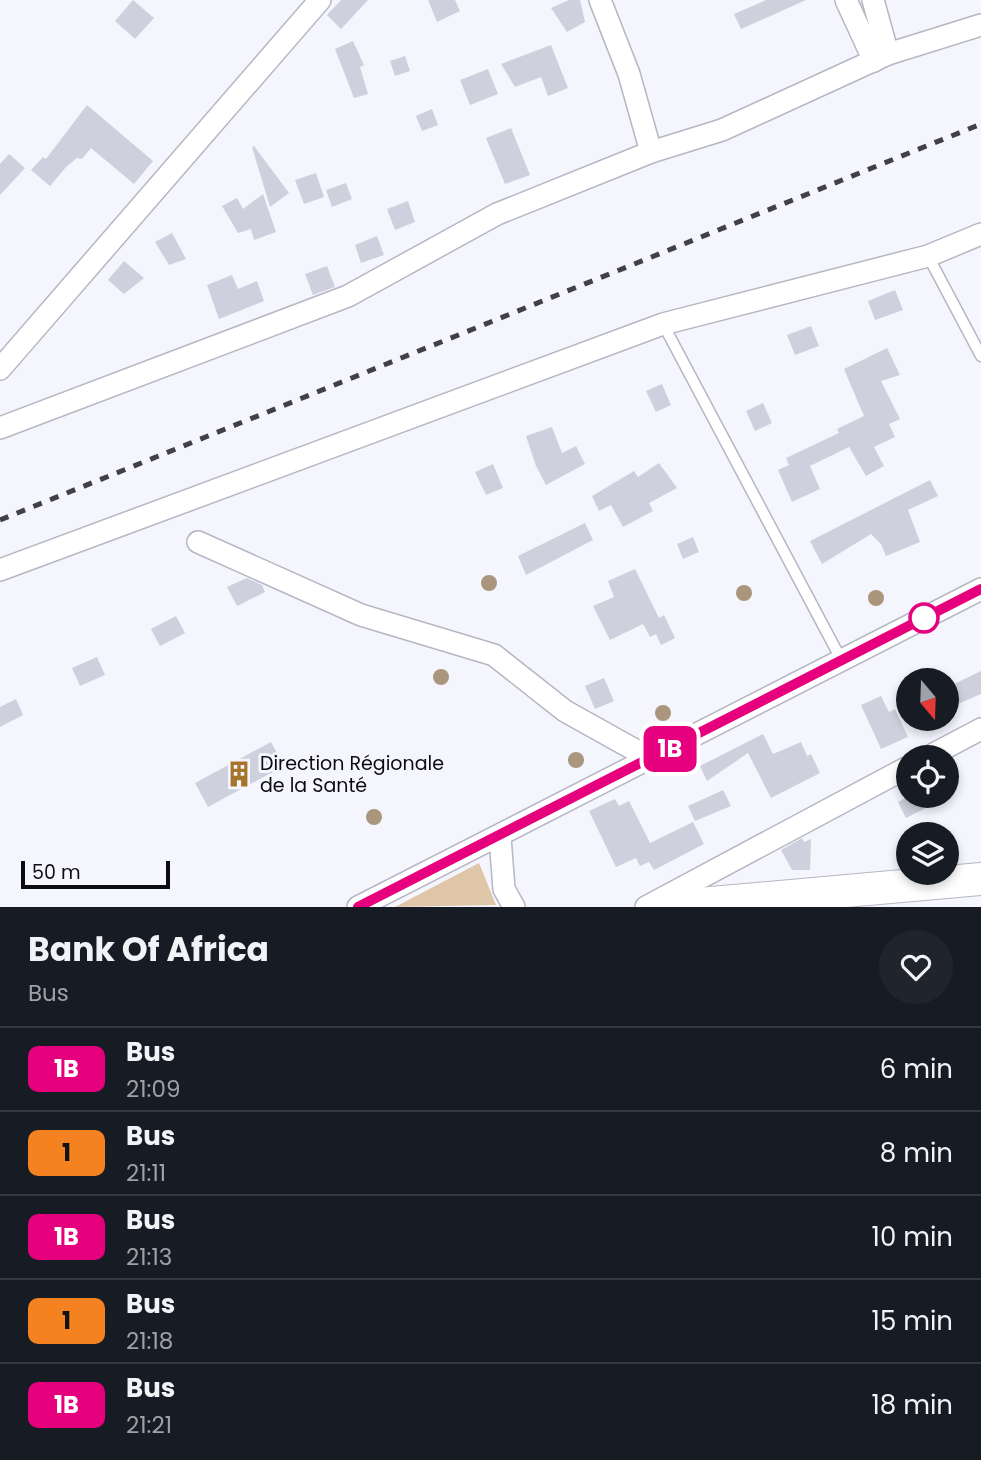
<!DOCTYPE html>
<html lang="en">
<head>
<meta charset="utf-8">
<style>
  body { margin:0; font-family:Poppins,sans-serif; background:#20242c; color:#f1f3f6; height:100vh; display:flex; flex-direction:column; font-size:26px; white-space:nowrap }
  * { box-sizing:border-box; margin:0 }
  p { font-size:23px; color:#9ea1a6 }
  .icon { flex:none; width:38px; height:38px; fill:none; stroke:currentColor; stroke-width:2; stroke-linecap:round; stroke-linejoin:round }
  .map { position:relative; height:907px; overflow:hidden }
  .panel { display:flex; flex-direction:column; background:#171b24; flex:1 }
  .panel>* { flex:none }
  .badge { padding:0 14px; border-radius:10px; font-size:24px; line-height:46px }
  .needle { width:46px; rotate:161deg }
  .controls { position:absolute; left:896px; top:668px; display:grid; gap:14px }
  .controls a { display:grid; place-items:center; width:63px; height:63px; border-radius:50%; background:#171b24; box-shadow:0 4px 10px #0003; font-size:35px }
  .scale { position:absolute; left:21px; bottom:18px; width:149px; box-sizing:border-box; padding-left:7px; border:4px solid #0c0c10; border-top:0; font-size:19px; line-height:24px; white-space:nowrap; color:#0c0c10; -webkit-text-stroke:5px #f5f5fe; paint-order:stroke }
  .map>.badge { position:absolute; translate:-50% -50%; box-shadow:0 0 0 4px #fff }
  .round { display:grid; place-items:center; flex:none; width:74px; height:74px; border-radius:37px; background:#20242c }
  .overview { display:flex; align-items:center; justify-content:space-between; height:119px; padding:0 28px }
  h1 { font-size:33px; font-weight:700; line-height:52px }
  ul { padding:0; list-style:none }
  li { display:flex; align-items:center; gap:21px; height:84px; padding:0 28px; border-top:2px solid #363941 }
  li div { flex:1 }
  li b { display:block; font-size:26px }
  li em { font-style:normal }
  li .badge { min-width:77px; font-weight:700; text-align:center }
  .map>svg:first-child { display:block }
</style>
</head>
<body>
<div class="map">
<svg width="981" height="907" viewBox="0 0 981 907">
  <rect width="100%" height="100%" fill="#f5f5fe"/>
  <!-- green -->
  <polygon fill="#dfc6a8" points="479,863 496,905 395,907"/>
  <!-- building -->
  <g fill="#cfd0de">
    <polygon points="133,0 154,18 135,39 115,21"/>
    <polygon points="341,0 368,0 341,29 327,15"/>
    <polygon points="428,0 455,0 460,11 437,22"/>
    <polygon points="569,0 580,0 585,22 567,32 551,8"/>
    <polygon points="766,0 806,0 741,29 734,14"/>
    <polygon points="353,41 364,65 360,67 368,94 354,98 335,49"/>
    <polygon points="551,45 568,88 548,96 541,77 515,87 501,64"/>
    <polygon points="405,56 410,71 395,76 390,61"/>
    <polygon points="488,69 498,94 470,105 460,80"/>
    <polygon points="87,105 153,161 134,184 91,148 82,159 77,158 66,167 50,186 31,170 43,157 46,159"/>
    <polygon points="432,109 438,125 422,131 416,116"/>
    <polygon points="511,128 530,175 505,184 486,138"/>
    <polygon points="254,146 289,193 270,207 252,147"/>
    <polygon points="9,154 25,168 0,195 0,164"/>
    <polygon points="316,173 324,197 304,204 295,180"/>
    <polygon points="346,183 352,199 332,207 326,190"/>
    <polygon points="263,194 276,232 254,240 251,229 238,233 222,206 237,198 243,209"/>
    <polygon points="408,201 415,222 395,230 387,209"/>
    <polygon points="172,233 186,259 169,265 155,242"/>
    <polygon points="377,236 384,255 361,263 355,245"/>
    <polygon points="124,261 144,278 124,294 108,280"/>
    <polygon points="327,266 335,287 313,295 305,274"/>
    <polygon points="232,275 238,289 257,281 264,301 219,319 207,285"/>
    <polygon points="895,290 903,310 875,320 868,301"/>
    <polygon points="811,326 819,346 795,355 787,335"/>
    <polygon points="887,348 900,375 881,381 900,419 889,424 895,437 874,447 884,466 866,476 849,447 810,466 820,489 792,502 778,470 789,465 786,458 839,433 837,429 864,416 844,369"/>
    <polygon points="662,384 671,405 656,412 646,391"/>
    <polygon points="763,403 772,423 755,431 746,411"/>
    <polygon points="552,427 562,453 576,446 585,464 546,485 536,466 526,436"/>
    <polygon points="659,463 677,488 649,503 653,511 623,527 611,505 599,511 592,496 634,471 638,477"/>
    <polygon points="493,464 503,488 486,495 475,472"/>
    <polygon points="930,480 938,496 908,510 920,542 886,556 881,544 871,534 822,564 810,541"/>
    <polygon points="585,523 593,540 526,575 518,556"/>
    <polygon points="693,537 699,552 683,559 677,544"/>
    <polygon points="635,569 659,618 664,615 675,638 661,645 656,634 650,637 643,624 610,640 593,606 614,597 608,581"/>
    <polygon points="247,578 262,585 265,592 237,606 227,587"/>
    <polygon points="176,616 185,633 160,646 151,629"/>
    <polygon points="97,657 105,675 80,686 72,668"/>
    <polygon points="981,671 981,694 958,704 950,686"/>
    <polygon points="604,678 614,701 595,709 585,686"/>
    <polygon points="881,696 889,712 895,709 908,737 881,749 861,705"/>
    <polygon points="16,699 23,715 0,727 0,707"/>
    <polygon points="763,734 773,754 801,742 807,756 811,754 820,773 771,798 748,753 707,781 700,766"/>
    <polygon points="271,742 284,766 208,807 195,783"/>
    <polygon points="723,790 731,806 695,821 688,806"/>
    <polygon points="910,796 949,796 906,818 898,802"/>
    <polygon points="615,799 619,806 629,801 650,843 693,822 704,844 654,870 649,862 640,866 636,858 616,867 589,811"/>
    <polygon points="802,838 804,842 811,839 810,870 792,870 781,850"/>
  </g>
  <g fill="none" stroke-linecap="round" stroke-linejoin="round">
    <!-- service casing -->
    <g stroke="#b6b6c4" stroke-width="13">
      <g id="service">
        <polyline points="928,256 981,356"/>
        <polyline points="663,324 842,661"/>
      </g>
    </g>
    <!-- minor casing -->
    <g stroke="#b6b6c4" stroke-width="24">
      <g id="minor">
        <polyline points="600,0 629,74 651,152"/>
        <polyline points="846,0 874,61"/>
        <polyline points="873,0 888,54"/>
        <polyline points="0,369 320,0"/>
        <polyline points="0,428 348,296 497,214 651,152 722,130 888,54 981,25"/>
        <polyline points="198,542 361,615 494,655 565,711 651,759"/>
        <polyline points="0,570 663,324 928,256 981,234"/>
        <polyline points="926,758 981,729"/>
        <polyline points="500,837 504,889 514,907"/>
        <polyline points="358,907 981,589"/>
        <polyline points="646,907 908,767"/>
      </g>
    </g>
    <!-- primary casing -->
    <g stroke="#b6b6c4" stroke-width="34">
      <polyline id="primary" points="666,907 981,879"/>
    </g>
    <!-- service -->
    <use href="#service" stroke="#fff" stroke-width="10"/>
    <!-- minor -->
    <use href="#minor" stroke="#fff" stroke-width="21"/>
    <!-- primary -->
    <use href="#primary" stroke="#fff" stroke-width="32"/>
    <!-- rail -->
    <polyline stroke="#404045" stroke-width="5" stroke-dasharray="9 9" stroke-linecap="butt" points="0,520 981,124"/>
  </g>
  <!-- trees -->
  <g fill="#aa967d">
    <circle cx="489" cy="583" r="8"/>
    <circle cx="744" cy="593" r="8"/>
    <circle cx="876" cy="598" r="8"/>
    <circle cx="441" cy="677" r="8"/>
    <circle cx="663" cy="713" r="8"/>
    <circle cx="576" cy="760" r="8"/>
    <circle cx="374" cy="817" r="8"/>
  </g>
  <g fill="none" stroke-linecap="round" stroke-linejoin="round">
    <!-- line casing -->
    <g stroke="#fff" stroke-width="16">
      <polyline id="line" points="358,907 981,589"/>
    </g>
    <!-- line -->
    <use href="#line" stroke="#e6007e" stroke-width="10"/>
  </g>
  <!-- icons -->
  <defs>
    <g id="building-bare" transform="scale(2.1)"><path d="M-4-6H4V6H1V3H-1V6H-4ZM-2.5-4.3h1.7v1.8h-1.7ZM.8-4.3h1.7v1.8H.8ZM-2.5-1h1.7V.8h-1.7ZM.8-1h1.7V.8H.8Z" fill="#a7742c" stroke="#f5f5fe" stroke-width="2.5" paint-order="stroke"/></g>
  </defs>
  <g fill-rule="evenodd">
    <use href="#building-bare" x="239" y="774"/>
  </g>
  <!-- markers -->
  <circle fill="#fff" stroke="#e6007e" stroke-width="3.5" cx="924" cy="618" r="14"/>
  <g text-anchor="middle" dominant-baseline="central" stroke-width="6" stroke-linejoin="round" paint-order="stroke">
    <!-- poi labels -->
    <g font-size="19" fill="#0c0c10" stroke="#f5f5fe" text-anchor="start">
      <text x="260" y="763">Direction Régionale<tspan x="260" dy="22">de la Santé</tspan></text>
    </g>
  </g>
</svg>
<div class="controls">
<a><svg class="needle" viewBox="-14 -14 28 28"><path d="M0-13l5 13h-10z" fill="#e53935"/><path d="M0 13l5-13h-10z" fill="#9ea1a6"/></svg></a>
<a><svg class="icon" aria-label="locate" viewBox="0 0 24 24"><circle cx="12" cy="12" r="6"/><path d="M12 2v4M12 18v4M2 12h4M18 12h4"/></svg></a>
<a><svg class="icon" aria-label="layers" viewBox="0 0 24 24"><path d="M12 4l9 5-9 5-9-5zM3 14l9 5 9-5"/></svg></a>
</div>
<div class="scale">50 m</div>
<b class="badge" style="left:670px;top:749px;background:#e6007e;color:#fff">1B</b>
</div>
<section class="panel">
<div class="overview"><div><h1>Bank Of Africa</h1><p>Bus</p></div><a class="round"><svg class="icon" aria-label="heart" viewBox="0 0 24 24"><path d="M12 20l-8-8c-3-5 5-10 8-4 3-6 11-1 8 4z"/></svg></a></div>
<ul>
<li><span class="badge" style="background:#e6007e;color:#fff">1B</span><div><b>Bus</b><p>21:09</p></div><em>6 min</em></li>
<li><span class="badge" style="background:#f58220;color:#111">1</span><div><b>Bus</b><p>21:11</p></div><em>8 min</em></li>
<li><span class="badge" style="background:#e6007e;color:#fff">1B</span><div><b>Bus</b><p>21:13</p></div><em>10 min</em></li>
<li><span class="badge" style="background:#f58220;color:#111">1</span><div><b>Bus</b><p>21:18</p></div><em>15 min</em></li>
<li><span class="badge" style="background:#e6007e;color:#fff">1B</span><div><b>Bus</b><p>21:21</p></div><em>18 min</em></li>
</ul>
</section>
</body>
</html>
